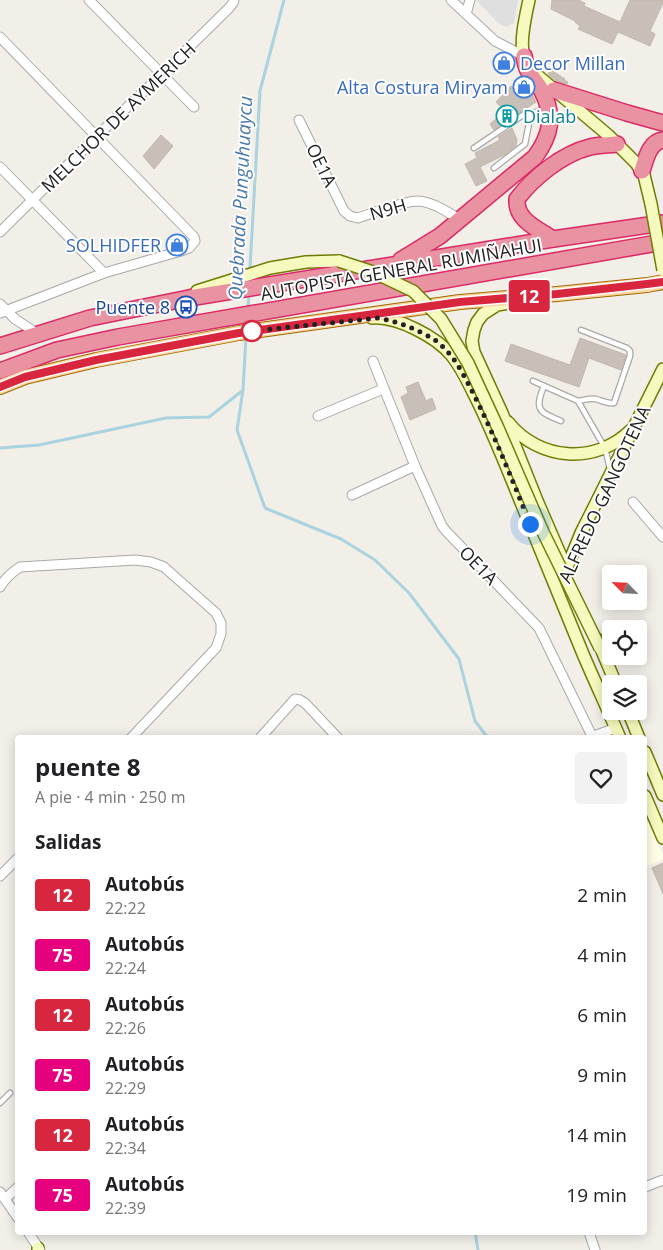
<!DOCTYPE html>
<html lang="es">
<head>
<meta charset="utf-8">
<style>
  body { margin:0; font-family:"Open Sans",sans-serif; background:#f2f2f2; color:#202124; height:100vh; display:flex; flex-direction:column; font-size:19px; white-space:nowrap }
  * { box-sizing:border-box; margin:0 }
  p { font-size:16px; color:#757577 }
  .icon { flex:none; width:28px; height:28px; fill:none; stroke:currentColor; stroke-width:2; stroke-linecap:round; stroke-linejoin:round }
  .map { position:relative; flex:1; overflow:hidden }
  .panel { position:absolute; left:15px; top:735px; width:632px; height:500px; display:flex; flex-direction:column; background:#fff; border-radius:5px; box-shadow:0 2px 12px #0003 }
  .panel>* { flex:none }
  .badge { padding:0 10px; border-radius:4px; font-size:18px; line-height:32px }
  .needle { width:32px; rotate:294deg }
  .fabs { position:absolute; left:602px; top:565px; display:grid; gap:10px }
  .fabs a { display:grid; place-items:center; width:45px; height:45px; border-radius:5px; background:#fff; box-shadow:0 2px 12px #0003; font-size:25px }
  .you { position:absolute; width:25px; height:25px; margin:-12px; border:4px solid #fff; border-radius:50%; background:#1a73e8; box-shadow:0 0 0 8px #1a73e833 }
  .map>.badge { position:absolute; translate:-50% -50%; box-shadow:0 0 0 2px #fff }
  h2 { padding:0 20px; font-size:19px; line-height:45px }
  .round { display:grid; place-items:center; flex:none; width:52px; height:52px; border-radius:5px; background:#f2f2f2 }
  .headline { display:flex; align-items:center; justify-content:space-between; height:85px; padding:0 20px }
  h1 { font-size:24px; font-weight:700; line-height:38px }
  ul { padding:0; list-style:none }
  li { display:flex; align-items:center; gap:15px; height:60px; padding:0 20px }
  li div { flex:1 }
  li b { display:block; font-size:19px }
  li em { font-style:normal }
  li .badge { min-width:55px; font-weight:700; text-align:center }
  .map>svg:first-child { display:block }
</style>
</head>
<body>
<div class="map">
<svg width="663" height="1250" viewBox="0 0 663 1250">
  <rect width="100%" height="100%" fill="#f2efe9"/>
  <!-- residential -->
  <polygon fill="#e0dfdf" points="476,0 518,0 514,23 506,27 498,23"/>
  <!-- education -->
  <polygon fill="#ffffe5" points="649,822 663,856 663,859 645,867 645,823"/>
  <g fill="none" stroke-linecap="round" stroke-linejoin="round">
    <!-- stream -->
    <g stroke="#aad3df" stroke-width="3">
      <polyline points="249,285 260,91 284,0"/>
      <polyline points="248,310 249,294"/>
      <polyline points="246,336 243,390 237,430 265,508 341,539 375,560 409,593 459,659 475,721 488,738"/>
      <polyline points="0,448 39,445 166,418 209,417 242,391"/>
      <polyline points="475,1232 478,1250"/>
    </g>
  </g>
  <!-- building -->
  <g fill="#c7bfb8" stroke="#c4b6ab">
    <polygon points="552,0 578,0 585,3 584,6 620,22 630,0 663,0 663,3 650,31 655,34 650,46 618,32 612,44 578,29 580,26 575,22 575,21 551,9"/>
    <polygon points="551,70 565,79 564,80 568,82 567,84 556,81 548,74"/>
    <polygon points="511,86 521,96 529,88 536,102 494,130 490,124 505,111 496,102"/>
    <polygon points="512,128 517,140 516,146 506,154 480,167 487,181 476,186 465,164 477,158 475,153 500,140 498,137"/>
    <polygon points="161,135 173,146 154,169 143,156"/>
    <polygon points="580,338 626,355 621,370 589,358 579,387 505,361 511,344 570,365"/>
    <polygon points="418,382 426,401 432,398 436,409 410,420 401,397 408,393 406,387"/>
    <polygon points="663,863 663,894 652,868"/>
  </g>
  <g fill="none" stroke-linecap="round" stroke-linejoin="round">
    <!-- lane casing -->
    <g stroke="#a9a9a9" stroke-width="7">
      <g id="lane">
        <polyline points="529,115 546,108"/>
        <polyline points="474,148 526,113 529,115 530,118 525,144 494,168"/>
        <path d="M581,330L627,348L630,351V356L614,403C607,404 603,401 596,399C590,398 584,400 578,401L605,448L610,469"/>
        <polyline points="533,381 578,401"/>
        <path d="M544,386C534,410 539,412 561,421"/>
        <polyline points="0,1103 10,1093"/>
      </g>
    </g>
    <!-- street casing -->
    <g stroke="#a9a9a9" stroke-width="11">
      <g id="street">
        <polyline points="89,0 194,107"/>
        <polyline points="451,0 495,41 524,56"/>
        <polyline points="466,14 470,0"/>
        <polyline points="0,37 194,237 195,241 189,248 181,251 104,273 0,313"/>
        <path d="M299,120L344,211L350,216L358,218C373,213 404,201 418,201C433,202 448,212 460,220"/>
        <polyline points="0,167 104,273"/>
        <polyline points="0,232 96,137 162,74 229,8 233,3 234,0"/>
        <polyline points="0,304 15,319 38,334"/>
        <polyline points="373,361 415,466 442,526 446,531 539,628 591,734 594,736 616,728"/>
        <polyline points="318,416 383,389"/>
        <polyline points="352,495 415,466"/>
        <polyline points="633,502 663,537"/>
        <path d="M0,587C5,578 11,573 20,567L135,560L151,562L164,567L216,613L221,623V634L216,648L131,738"/>
        <polyline points="260,738 295,699 300,700 305,703 338,738"/>
        <polyline points="0,876 18,858"/>
        <polyline points="645,1187 663,1180"/>
        <polyline points="0,1192 18,1218"/>
        <polyline points="5,1199 18,1187"/>
        <polyline points="28,1232 40,1250"/>
        <polyline points="589,1232 595,1250"/>
      </g>
    </g>
    <!-- secondary casing -->
    <g stroke="#707d05" stroke-width="14">
      <g id="secondary">
        <path d="M529,0C526,14 519,43 524,55C526,63 532,69 537,75L608,135L636,163L644,175L651,204"/>
        <polyline points="197,291 270,268 306,262 339,261"/>
        <polyline points="509,303 497,305 483,314 477,322 474,330 472,341 474,352 502,413 538,503 564,563"/>
        <path d="M372,318C397,316 437,337 452,356C461,367 467,380 473,392C491,427 505,463 520,500C541,551 562,603 583,654C595,682 608,710 620,738"/>
        <path d="M508,422C539,461 596,465 631,430"/>
        <polyline points="565,572 581,533 663,369"/>
        <polyline points="597,639 616,684"/>
        <polyline points="628,711 639,738"/>
        <polyline points="645,752 663,795"/>
        <polyline points="645,796 663,838"/>
        <polyline points="38,1250 38,1248"/>
      </g>
    </g>
    <!-- primary casing -->
    <g stroke="#a06b00" stroke-width="16">
      <polyline id="primary" points="0,387 25,377 96,360 239,333 460,302 557,294 647,285 663,282"/>
    </g>
    <!-- highway casing -->
    <g stroke="#dc2a67" stroke-width="18">
      <g id="highway">
        <polyline points="554,90 627,113 663,123"/>
        <path d="M642,171C646,159 649,142 663,140"/>
        <path d="M553,239C538,229 515,220 517,199C534,177 562,154 590,147C598,145 608,145 617,144"/>
        <path d="M401,260L440,236L535,157C551,135 555,116 542,91C537,83 530,76 527,68C525,64 525,60 524,56"/>
        <polyline points="0,346 90,318 189,298 553,239 663,223"/>
        <polyline points="0,371 57,350 118,337 663,242"/>
      </g>
    </g>
    <!-- lane -->
    <use href="#lane" stroke="#fff" stroke-width="4.5"/>
    <!-- street -->
    <use href="#street" stroke="#fff" stroke-width="9"/>
    <!-- secondary -->
    <use href="#secondary" stroke="#f7fabf" stroke-width="11"/>
    <!-- primary -->
    <use href="#primary" stroke="#fcd6a4" stroke-width="14"/>
    <!-- highway -->
    <use href="#highway" stroke="#e892a2" stroke-width="15"/>
    <!-- secondary-bridge casing -->
    <g stroke="#707d05" stroke-width="14" stroke-linecap="butt">
      <g id="secondary-bridge">
        <polyline points="651,204 663,270"/>
        <polyline points="339,261 373,272 413,291 441,319 468,363 498,428 543,532 600,648"/>
      </g>
    </g>
    <!-- secondary-bridge -->
    <use href="#secondary-bridge" stroke="#f7fabf" stroke-width="11"/>
  </g>
  <g fill="none" stroke-linecap="round" stroke-linejoin="round">
    <!-- line casing -->
    <g stroke="#fff" stroke-width="11">
      <polyline id="line" points="0,387 25,377 96,360 239,333 460,302 557,294 647,284 663,282"/>
    </g>
    <!-- line -->
    <use href="#line" stroke="#d7263d" stroke-width="8"/>
    <!-- walk -->
    <path stroke="#222" stroke-width="5" stroke-dasharray="0 9" d="M252,331L378,318C396,321 411,327 428,336C433,339 439,342 443,347C456,359 464,376 472,391C494,434 512,479 530,524"/>
  </g>
  <!-- icons -->
  <defs>
    <g id="shop-ring" transform="scale(1.125)"><circle r="9.5" fill="#fff" stroke="#3f7fe0" stroke-width="1.5"/><path d="M-5-2.5h2.3a2.7 3.5 0 0 1 5.4 0H5L5.5 6h-11ZM-1.5-2.5h3a1.5 2.3 0 0 0-3 0Z" fill="#3f7fe0"/></g>
    <g id="building-ring" transform="scale(1.125)"><circle r="9.5" fill="#fff" stroke="#0f9aa8" stroke-width="1.5"/><path d="M-4-6H4V6H1V3H-1V6H-4ZM-2.5-4.3h1.7v1.8h-1.7ZM.8-4.3h1.7v1.8H.8ZM-2.5-1h1.7V.8h-1.7ZM.8-1h1.7V.8H.8Z" fill="#0f9aa8"/></g>
    <g id="bus-ring" transform="scale(1.125)"><circle r="9.5" fill="#fff" stroke="#1a4fb4" stroke-width="1.5"/><path d="M-5-6H5V4H4V6H2V4H-2V6H-4V4H-5ZM-3.5-4V0h7V-4ZM-3.5 1.2v1.5H-2V1.2ZM2 1.2v1.5H3.5V1.2Z" fill="#1a4fb4"/></g>
  </defs>
  <g fill-rule="evenodd">
    <use href="#shop-ring" x="504" y="63"/>
    <use href="#shop-ring" x="524" y="87"/>
    <use href="#building-ring" x="507" y="116"/>
    <use href="#shop-ring" x="177" y="245"/>
    <use href="#bus-ring" x="186" y="307"/>
  </g>
  <!-- markers -->
  <circle fill="#fff" stroke="#d7263d" stroke-width="2.5" cx="252" cy="331" r="10"/>
  <g text-anchor="middle" dominant-baseline="central" stroke-width="4" stroke-linejoin="round" paint-order="stroke">
    <!-- shop labels -->
    <g font-size="18" fill="#366cbe" stroke="#fff" text-anchor="end">
      <text x="520" y="63" text-anchor="start">Decor Millan</text>
      <text x="508" y="87">Alta Costura Miryam</text>
      <text x="161" y="245">SOLHIDFER</text>
    </g>
    <!-- culture labels -->
    <g font-size="18" fill="#0d838f" stroke="#fff" text-anchor="start">
      <text x="523" y="116">Dialab</text>
    </g>
    <!-- street labels -->
    <g font-size="18" fill="#222" stroke="#fff">
      <text transform="translate(118 117) rotate(-44)">MELCHOR DE AYMERICH</text>
      <text transform="translate(322 165) rotate(64)">OE1A</text>
      <text transform="translate(388 209) rotate(-16)">N9H</text>
      <text transform="translate(401 269) rotate(-10)">AUTOPISTA GENERAL RUMIÑAHUI</text>
      <text transform="translate(604 494) rotate(-65)">ALFREDO GANGOTENA</text>
      <text transform="translate(479 565) rotate(46)">OE1A</text>
    </g>
    <!-- transit labels -->
    <g font-size="18" fill="#164399" stroke="#fff" text-anchor="end">
      <text x="170" y="307">Puente 8</text>
    </g>
    <!-- water labels -->
    <g font-size="19" font-style="italic" fill="#4a7aab" stroke="#fff">
      <text transform="translate(240 198) rotate(-87)">Quebrada Punguhuaycu</text>
    </g>
  </g>
</svg>
<div class="fabs">
<a><svg class="needle" viewBox="-14 -14 28 28"><path d="M0-13l5 13h-10z" fill="#e53935"/><path d="M0 13l5-13h-10z" fill="#757577"/></svg></a>
<a><svg class="icon" aria-label="locate" viewBox="0 0 24 24"><circle cx="12" cy="12" r="6"/><path d="M12 2v4M12 18v4M2 12h4M18 12h4"/></svg></a>
<a><svg class="icon" aria-label="layers" viewBox="0 0 24 24"><path d="M12 4l9 5-9 5-9-5zM3 14l9 5 9-5"/></svg></a>
</div>
<div class="you" style="left:530px;top:524px"></div>
<b class="badge" style="left:529px;top:296px;background:#d7263d;color:#fff">12</b>
<section class="panel">
<div class="headline"><div><h1>puente 8</h1><p>A pie · 4 min · 250 m</p></div><a class="round"><svg class="icon" aria-label="heart" viewBox="0 0 24 24"><path d="M12 20l-8-8c-3-5 5-10 8-4 3-6 11-1 8 4z"/></svg></a></div>
<h2>Salidas</h2>
<ul>
<li><span class="badge" style="background:#d7263d;color:#fff">12</span><div><b>Autobús</b><p>22:22</p></div><em>2 min</em></li>
<li><span class="badge" style="background:#e6007e;color:#fff">75</span><div><b>Autobús</b><p>22:24</p></div><em>4 min</em></li>
<li><span class="badge" style="background:#d7263d;color:#fff">12</span><div><b>Autobús</b><p>22:26</p></div><em>6 min</em></li>
<li><span class="badge" style="background:#e6007e;color:#fff">75</span><div><b>Autobús</b><p>22:29</p></div><em>9 min</em></li>
<li><span class="badge" style="background:#d7263d;color:#fff">12</span><div><b>Autobús</b><p>22:34</p></div><em>14 min</em></li>
<li><span class="badge" style="background:#e6007e;color:#fff">75</span><div><b>Autobús</b><p>22:39</p></div><em>19 min</em></li>
</ul>
</section>
</div>
</body>
</html>
